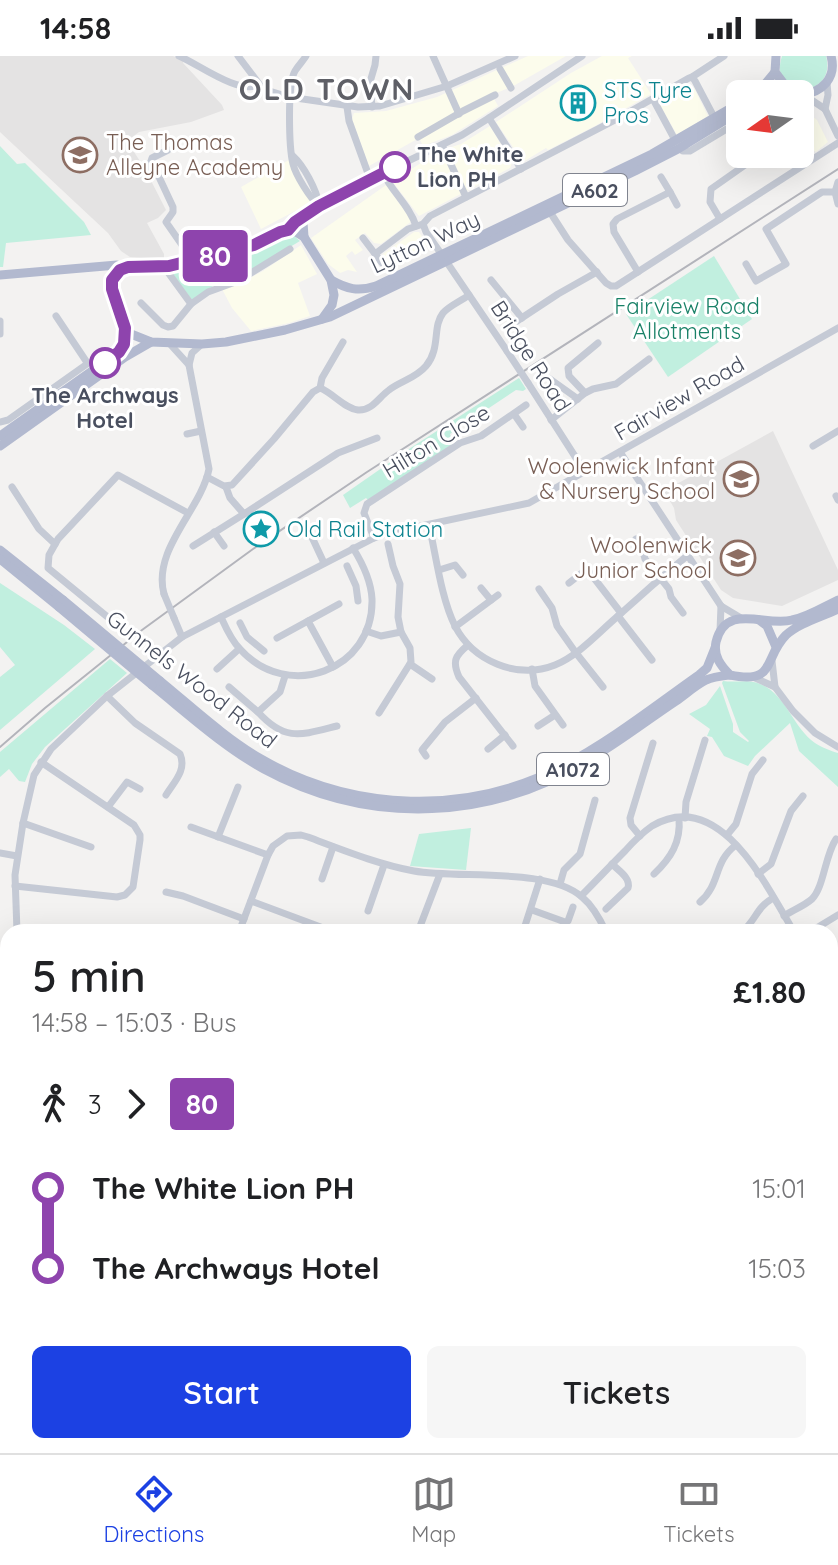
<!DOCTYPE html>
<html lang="en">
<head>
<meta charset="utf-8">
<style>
  body { margin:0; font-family:Quicksand,sans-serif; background:#f6f6f6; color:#202124; height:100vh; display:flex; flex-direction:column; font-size:30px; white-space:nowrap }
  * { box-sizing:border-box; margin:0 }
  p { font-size:26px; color:#757577 }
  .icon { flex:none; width:44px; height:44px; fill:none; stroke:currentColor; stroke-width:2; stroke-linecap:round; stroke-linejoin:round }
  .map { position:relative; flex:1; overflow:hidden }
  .sheet { position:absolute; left:0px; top:868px; width:838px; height:530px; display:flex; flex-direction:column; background:#fff; border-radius:24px 24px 0 0; box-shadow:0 8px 32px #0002 }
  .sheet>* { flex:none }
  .badge { padding:0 16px; border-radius:6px; font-size:28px; line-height:52px }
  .needle { width:52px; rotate:256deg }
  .controls { position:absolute; left:726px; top:24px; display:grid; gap:16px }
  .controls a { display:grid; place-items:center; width:88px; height:88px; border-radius:12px; background:#fff; box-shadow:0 8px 32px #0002; font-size:40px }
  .map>.badge { position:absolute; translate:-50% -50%; box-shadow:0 0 0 4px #fff }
  .legs { display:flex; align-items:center; gap:12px; height:88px; padding:0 32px; font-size:26px }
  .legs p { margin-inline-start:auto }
  .summary { display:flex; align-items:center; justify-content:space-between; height:136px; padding:0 32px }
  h1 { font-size:44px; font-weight:600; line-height:60px }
  .primary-button { display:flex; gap:16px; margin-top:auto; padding:16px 32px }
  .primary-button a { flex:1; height:92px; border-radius:12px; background:#1c41e3; color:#fff; font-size:32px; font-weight:600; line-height:92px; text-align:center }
  .primary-button a+a { background:#f6f6f6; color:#202124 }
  ul { padding:0 32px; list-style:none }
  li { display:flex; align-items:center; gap:28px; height:80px; font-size:30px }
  li i { display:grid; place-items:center; width:12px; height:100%; margin:0 10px; background:currentColor }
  li i::after { content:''; width:20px; height:20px; margin:-10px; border:6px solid; border-radius:50%; background:#fff }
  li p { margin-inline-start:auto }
  li:first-child i { background:linear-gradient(#0000 50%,currentColor 0) }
  li:last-child i { background:linear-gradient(currentColor 50%,#0000 0) }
  .status { display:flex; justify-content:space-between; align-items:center; height:56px; padding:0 40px; background:#fff; direction:ltr }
  .status svg { height:22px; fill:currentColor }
  .tab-bar { display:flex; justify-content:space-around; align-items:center; height:112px; border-top:2px solid #e0e0e0; background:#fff; font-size:22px; color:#757577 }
  .tab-bar a { display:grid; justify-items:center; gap:4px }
  .tab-bar .active { color:#1c41e3 }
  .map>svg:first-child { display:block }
</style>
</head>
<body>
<div class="status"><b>14:58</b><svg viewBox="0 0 49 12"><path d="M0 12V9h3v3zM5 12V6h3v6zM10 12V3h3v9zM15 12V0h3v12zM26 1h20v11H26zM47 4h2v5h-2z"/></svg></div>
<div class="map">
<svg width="838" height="1397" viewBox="0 0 838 1397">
  <rect width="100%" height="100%" fill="#f3f2f1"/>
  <!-- commercial -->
  <g fill="#fcfcec">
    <polygon points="528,0 566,0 515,29 492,39 498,50 452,79 423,90 419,82 369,110 352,63 354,57 386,55 437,41"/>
    <polygon points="602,0 632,0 628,2 651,38 595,70 548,94 546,92 523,106 496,66 571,17"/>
    <polygon points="689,28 694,32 708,60 677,79 659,47 661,43"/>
    <polygon points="800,57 811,59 817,64 828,86 816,96 800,87"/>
    <polygon points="490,70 509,102 512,107 510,112 419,160 392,125 442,94 461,88"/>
    <polygon points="289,104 294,118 312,146 261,173 241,131"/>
    <polygon points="386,129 412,165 381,188 374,187 365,177 355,184 363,194 355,199 352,195 346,200 357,216 348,214 340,217 328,208 311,182"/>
    <polygon points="414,176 419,176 428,189 388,209 384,204 383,198"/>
    <polygon points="301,189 317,218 298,227 310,260 289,267 251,275 232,252 222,233 237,229 263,215"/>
  </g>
  <!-- education -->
  <g fill="#e4e3e3">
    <polygon points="0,0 173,0 184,4 183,7 222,49 224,54 191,66 139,76 127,85 145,113 166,154 158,162 147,167 164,198 164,204 130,201 121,195 108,177 0,76"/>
    <polygon points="773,375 838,514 838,524 782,550 733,542 721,534 676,464 674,452 664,435"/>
  </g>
  <!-- green -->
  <g fill="#c1efdf">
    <path d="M782,0H826C838,43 767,46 782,0Z"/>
    <polygon points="0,90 17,108 25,107 84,166 91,179 6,187 3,211 0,211"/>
    <polygon points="285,179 293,179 300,185 235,224 213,230 192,244 169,213"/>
    <polygon points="714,200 752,263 668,321 626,258"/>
    <polygon points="519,322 526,333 523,335 516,334 450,378 453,388 368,444 366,442 350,452 343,439 412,391"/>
    <polygon points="0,527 64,569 95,593 0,674 0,621 15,609 0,591"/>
    <polygon points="110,603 127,617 45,691 32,708 25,726 19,725 9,713 0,721 0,696"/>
    <path d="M723,625C735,627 748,623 760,628C786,638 793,672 815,687C821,691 831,695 838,697V731L799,695L790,667L755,700L748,710L724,700L712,681L707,680L710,673L689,658L706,649L720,630L733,668V676L748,686L749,685L740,676L722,627Z"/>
    <polygon points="471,772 466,814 410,810 419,778"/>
    <polygon points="838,1156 838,1300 830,1298 830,1160"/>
    <polygon points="7,1341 8,1390 351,1390 348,1397 0,1397 0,1368"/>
  </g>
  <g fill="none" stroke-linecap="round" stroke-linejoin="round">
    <!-- highway casing -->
    <g stroke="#7581ab" stroke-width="14">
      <g id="highway">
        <polyline points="830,1136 838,1133"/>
        <polyline points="830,1149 838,1146"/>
        <polyline points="0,1221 8,1223"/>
        <polyline points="0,1231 8,1233"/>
      </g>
    </g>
    <!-- minor -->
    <g stroke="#c5cad5" stroke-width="7">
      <path d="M179,0C200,9 237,38 259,29"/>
      <polyline points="238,0 263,33 289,41 358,51 380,50 447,30 515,0"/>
      <path d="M306,0C303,5 298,10 295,15C287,28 289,92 293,108C296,120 310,142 319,150"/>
      <polyline points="433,0 459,58"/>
      <polyline points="500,13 511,32"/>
      <polyline points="692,21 724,0"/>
      <polyline points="827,27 828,39 825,53 838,80"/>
      <polyline points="804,39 825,53"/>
      <polyline points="653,43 675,84"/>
      <polyline points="347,51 349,65 370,123"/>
      <polyline points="372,51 370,26 375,9 376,0"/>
      <polyline points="489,62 521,113"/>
      <polyline points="418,81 463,55 495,39"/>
      <polyline points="442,89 466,141"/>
      <polyline points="168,94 152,102 149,111 159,121 173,151 173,156 166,166 182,189 187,207"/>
      <polyline points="683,95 690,95 740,65"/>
      <path d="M293,100C304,110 316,133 319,148"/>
      <path d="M383,117C392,136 410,150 416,170"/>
      <polyline points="838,126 835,136 838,148"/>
      <polyline points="670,136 677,149"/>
      <polyline points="317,151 383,117 462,79 489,62 582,0"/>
      <polyline points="550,156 568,184 606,227 611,230 616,230 838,87"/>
      <polyline points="720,163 710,146 711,133 755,102"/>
      <polyline points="423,168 426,176 442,199"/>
      <polyline points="288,174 295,166 307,158"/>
      <polyline points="363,182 382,207"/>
      <polyline points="375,198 408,173 423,168 430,160 617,63 689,22 692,21 695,25 715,63"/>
      <polyline points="446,205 507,295"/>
      <polyline points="746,208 756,225 786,208 766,173 822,136 835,136"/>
      <polyline points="164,211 191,248"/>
      <polyline points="638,216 614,176 613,168 617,163 670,136 661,121"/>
      <polyline points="491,224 522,262"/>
      <polyline points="141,247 163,269 168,271 173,270 191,248 208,236 238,225 290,193"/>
      <polyline points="0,265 0,278"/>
      <polyline points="514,267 558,238 597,216"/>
      <polyline points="169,287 189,309"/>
      <polyline points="550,323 578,343"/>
      <polyline points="528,327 585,416"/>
      <path d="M320,332C333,337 344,352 358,354C372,355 379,341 389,334C401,325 416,322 426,310C441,292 432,271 443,257C449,250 461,245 469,239"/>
      <polyline points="585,337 569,320 568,312 598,287"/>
      <polyline points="514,358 523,371"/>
      <polyline points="551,364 585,337 593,333 616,328 649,303"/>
      <polyline points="0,366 8,364 87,308 86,305 56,260"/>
      <polyline points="187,378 201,375"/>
      <polyline points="813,390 838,375"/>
      <polyline points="620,396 721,550 741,562"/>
      <polyline points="207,421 224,430 232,429 274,383 313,336 320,332 322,322 343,286"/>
      <polyline points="12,431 39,473 55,488"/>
      <polyline points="836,440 838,444"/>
      <polyline points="244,458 338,397 377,382"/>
      <path d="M429,469C436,499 441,542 455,570C473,605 517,624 555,609C579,599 598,577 618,560C641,539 664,519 688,499"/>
      <polyline points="214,476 224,490"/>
      <polyline points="310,477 324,507"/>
      <polyline points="374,482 364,457 367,448 460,387 481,380 526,349"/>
      <polyline points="636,483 642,492 645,503 669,533 671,541 683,557"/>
      <polyline points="193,490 244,458 230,442 226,431"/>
      <polyline points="347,510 356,530 358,545"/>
      <polyline points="439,514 455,509 463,519"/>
      <polyline points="569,527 587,513 621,557"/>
      <polyline points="481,532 491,544"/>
      <polyline points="539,533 552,552 557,570 576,597 603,631"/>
      <path d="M164,538C152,493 201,454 209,413L189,309L192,297L202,288"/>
      <polyline points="618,560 652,604"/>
      <path d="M221,561C226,572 231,584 240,593C287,646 374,615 372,543C371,524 363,508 353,492"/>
      <polyline points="174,562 182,581"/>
      <polyline points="110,563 48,512 49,499 58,483 118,419 188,457"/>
      <polyline points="308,565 339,548"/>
      <polyline points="240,567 247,581 264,595"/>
      <polyline points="455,571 498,539"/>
      <polyline points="366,575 381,580 401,576 398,561 400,528 393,510 388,488"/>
      <polyline points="720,575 721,550"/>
      <polyline points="277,582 308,565 333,611"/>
      <path d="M468,589C455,600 452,605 459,621L513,690"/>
      <polyline points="772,605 775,631 793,655 815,677 838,691"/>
      <polyline points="410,608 432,623"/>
      <polyline points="217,613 239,593"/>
      <polyline points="532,613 535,630 563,669"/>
      <polyline points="753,621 775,631"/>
      <polyline points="229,631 258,656 280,636 285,620"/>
      <path d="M107,640L135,667L180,698C187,714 174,726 166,739"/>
      <path d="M258,656C285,686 301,679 337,670"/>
      <polyline points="379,657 411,606 410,592 401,576"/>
      <polyline points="538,670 555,659"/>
      <polyline points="488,693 505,679"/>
      <polyline points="426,700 422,694 445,666 476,642"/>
      <polyline points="108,751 127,726 140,733"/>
      <polyline points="685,762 686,746 705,684"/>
      <polyline points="23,767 91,791"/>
      <polyline points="191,771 268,799"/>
      <polyline points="727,779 736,768 752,718 763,704"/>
      <polyline points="640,780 631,769 630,762 653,687"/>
      <polyline points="218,781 238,731"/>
      <polyline points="0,797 17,800"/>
      <path d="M654,818C671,802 681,786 679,762"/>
      <polyline points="758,818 771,808 791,755 803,740"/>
      <polyline points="322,823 333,791"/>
      <polyline points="560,828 564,814 580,798 595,744"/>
      <polyline points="15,830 117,841 125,839 133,831 140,784 140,779 134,769 41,706"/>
      <polyline points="166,836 183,840 244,863"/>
      <path d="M581,840C596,825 610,810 625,795C633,786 642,777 652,770C720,730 767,831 794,876"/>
      <polyline points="251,845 334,876"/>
      <path d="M700,846C721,828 713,806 736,789"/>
      <path d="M606,853L628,832C631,822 619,815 612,808"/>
      <polyline points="532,854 565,866 568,865 573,851"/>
      <polyline points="368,855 384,809"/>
      <path d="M784,860C793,854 804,850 812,843C824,831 825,799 836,783"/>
      <polyline points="17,876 15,819 23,767 34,719 51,693 107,640 182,581 374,482 388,477 529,447 838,272"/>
      <polyline points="120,876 168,872 200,876"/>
      <path d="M239,876L268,799L273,790L287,780L301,779L308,781C343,794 377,808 414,815C459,823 548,811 582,841C593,850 600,863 606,876"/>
      <polyline points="415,876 419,873 440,818"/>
      <polyline points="523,876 540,823"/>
      <polyline points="662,876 666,874"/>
      <path d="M742,876C756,864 756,852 773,842"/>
      <polyline points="810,876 838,859"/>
      <polyline points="830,912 838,905"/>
      <polyline points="0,917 8,906"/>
      <polyline points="830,955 838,947"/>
      <polyline points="0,1027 8,1029"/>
      <polyline points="830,1030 838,1027"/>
      <polyline points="0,1109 2,1106 8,1078"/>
      <polyline points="0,1276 4,1273 5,1260"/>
      <polyline points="0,1326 1,1324"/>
    </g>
    <!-- major -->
    <g stroke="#b2b9cf" stroke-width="9">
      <polyline points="776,0 775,16 790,36"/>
      <polyline points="753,38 761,33 775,16"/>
      <polyline points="773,38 793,37"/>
      <path d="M800,39C822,37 837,22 831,0"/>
      <polyline points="304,181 303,166 319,150"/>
      <polyline points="124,211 114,221 112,233 121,263 125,272 131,278 151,286 202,288 226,286 285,274 330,261 635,115 678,93 740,55"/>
      <polyline points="0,219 117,209 124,211 164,211 187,207 254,189 282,175 294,175 304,181 331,224 334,239 332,249 322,263"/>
      <path d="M331,224C347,233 358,236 376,230L652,98L740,47"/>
      <polyline points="0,380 119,296 124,288 125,272"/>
      <polyline points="0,390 125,301 151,286"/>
      <polyline points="0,494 63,544"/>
      <polyline points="0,503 59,551"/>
      <path d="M838,544C823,551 808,561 792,564C765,571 726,546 716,586C713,600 721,610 730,619C777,629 763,602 786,579C799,567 821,561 838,553"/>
      <polyline points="759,564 767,570 776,591"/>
      <path d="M160,625C193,652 225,682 261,703C353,756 468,760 563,710C611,685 655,650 699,619L707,612L715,592"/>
      <path d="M152,629C188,658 224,691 264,713C371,771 494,765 595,700C623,683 649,663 676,645C686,638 696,629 706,624C713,621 722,620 730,619"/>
    </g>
    <!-- highway -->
    <use href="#highway" stroke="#8a96bf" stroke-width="10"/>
    <!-- rail -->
    <polyline stroke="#b3b4bb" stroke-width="2" points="0,691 45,652 142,574 253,493 367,416 838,113"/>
    <!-- minor-bridge -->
    <g stroke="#c5cad5" stroke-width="7">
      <polyline points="507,295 528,327"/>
      <polyline points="164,538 174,562"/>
    </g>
    <!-- major-bridge -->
    <g stroke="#b2b9cf" stroke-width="9">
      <polyline points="63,544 160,625"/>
      <polyline points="59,551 152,629"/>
    </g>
  </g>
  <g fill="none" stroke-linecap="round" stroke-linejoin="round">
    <!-- line-1 casing -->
    <g stroke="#fff" stroke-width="18">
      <polyline id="line-1" points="105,307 119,296 124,288 125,272 112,233 112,224 120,214 128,211 169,210 254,189 280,176 288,174 295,166 319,150 395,111"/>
    </g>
    <!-- line-1 -->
    <use href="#line-1" stroke="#8e44ad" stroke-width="12"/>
  </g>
  <!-- icons -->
  <defs>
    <g id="building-ring" transform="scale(1.8)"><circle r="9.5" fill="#fff" stroke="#0f9aa8" stroke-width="1.5"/><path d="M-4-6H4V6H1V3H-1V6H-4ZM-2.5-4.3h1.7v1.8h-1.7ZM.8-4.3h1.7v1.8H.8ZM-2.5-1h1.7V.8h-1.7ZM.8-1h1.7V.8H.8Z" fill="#0f9aa8"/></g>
    <g id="school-ring" transform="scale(1.8)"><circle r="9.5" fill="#fff" stroke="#8d6e63" stroke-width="1.5"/><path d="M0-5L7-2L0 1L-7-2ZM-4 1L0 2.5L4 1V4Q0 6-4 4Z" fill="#8d6e63"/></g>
    <g id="sight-ring" transform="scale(1.8)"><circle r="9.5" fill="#fff" stroke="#0f9aa8" stroke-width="1.5"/><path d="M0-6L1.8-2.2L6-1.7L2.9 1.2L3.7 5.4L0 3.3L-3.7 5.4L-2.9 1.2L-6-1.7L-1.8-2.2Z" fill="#0f9aa8"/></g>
  </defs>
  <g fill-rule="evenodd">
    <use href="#building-ring" x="578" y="47"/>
    <use href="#school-ring" x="80" y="99"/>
    <use href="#school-ring" x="741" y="423"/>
    <use href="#sight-ring" x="261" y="473"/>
    <use href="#school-ring" x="738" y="502"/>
  </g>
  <!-- markers -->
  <g fill="#fff" stroke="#8e44ad" stroke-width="4">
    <circle cx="395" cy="111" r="14"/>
    <circle cx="105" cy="307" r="14"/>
  </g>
  <g text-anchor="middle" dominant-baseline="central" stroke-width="6" stroke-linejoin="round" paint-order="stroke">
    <!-- shield labels -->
    <g fill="#fff" stroke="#80848f" stroke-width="2">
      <rect x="563" y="118" width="64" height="32" rx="6"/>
      <rect x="537" y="697" width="72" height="32" rx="6"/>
    </g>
    <g font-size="20" font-weight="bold" fill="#494f5f">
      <text x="595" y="134">A602</text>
      <text x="573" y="713">A1072</text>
    </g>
    <!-- culture labels -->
    <g font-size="22" fill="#0d838f" stroke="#fff" text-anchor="start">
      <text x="604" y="34">STS Tyre<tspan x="604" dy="25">Pros</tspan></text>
      <text x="287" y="473">Old Rail Station</text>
    </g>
    <!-- education labels -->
    <g font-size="22" fill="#785e54" stroke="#fff" text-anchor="end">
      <text x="106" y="86" text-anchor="start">The Thomas<tspan x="106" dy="25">Alleyne Academy</tspan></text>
      <text x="715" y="410">Woolenwick Infant<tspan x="715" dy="25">&amp; Nursery School</tspan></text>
      <text x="712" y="489">Woolenwick<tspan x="712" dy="25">Junior School</tspan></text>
    </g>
    <!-- stop labels -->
    <g font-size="22" font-weight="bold" fill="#494f5f" stroke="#fff" text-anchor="start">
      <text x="417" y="98">The White<tspan x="417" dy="25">Lion PH</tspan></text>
      <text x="105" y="339" text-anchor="middle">The Archways<tspan x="105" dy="25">Hotel</tspan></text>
    </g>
    <!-- street labels -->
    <g font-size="22" fill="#494f5f" stroke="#fff">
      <text transform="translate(425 186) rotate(-25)">Lytton Way</text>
      <text transform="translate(531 300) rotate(57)">Bridge Road</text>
      <text transform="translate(679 342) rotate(-30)">Fairview Road</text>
      <text transform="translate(436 385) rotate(-31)">Hilton Close</text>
      <text transform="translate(192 623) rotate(38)">Gunnels Wood Road</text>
    </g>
    <!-- park labels -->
    <g font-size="22" fill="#198167" stroke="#fff">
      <text x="687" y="250">Fairview Road<tspan x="687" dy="25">Allotments</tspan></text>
    </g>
    <!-- district labels -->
    <g font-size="30" font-weight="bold" letter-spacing="2" fill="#5e5f66" stroke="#fff">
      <text x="327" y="33">OLD TOWN</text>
    </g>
  </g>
</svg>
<div class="controls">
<a><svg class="needle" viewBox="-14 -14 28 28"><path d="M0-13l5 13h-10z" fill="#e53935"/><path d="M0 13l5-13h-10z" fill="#757577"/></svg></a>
</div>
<b class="badge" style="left:215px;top:200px;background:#8e44ad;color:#fff">80</b>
<section class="sheet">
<div class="summary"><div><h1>5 min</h1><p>14:58 – 15:03 · Bus</p></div><b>£1.80</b></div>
<div class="legs"><svg class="icon" aria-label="walk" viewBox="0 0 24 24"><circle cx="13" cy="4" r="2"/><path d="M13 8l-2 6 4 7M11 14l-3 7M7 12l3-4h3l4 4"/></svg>3<svg class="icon" aria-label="forward" viewBox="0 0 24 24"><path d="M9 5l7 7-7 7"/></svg><b class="badge" style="background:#8e44ad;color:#fff">80</b></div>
<ul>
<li><i style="color:#8e44ad"></i><b>The White Lion PH</b><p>15:01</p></li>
<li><i style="color:#8e44ad"></i><b>The Archways Hotel</b><p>15:03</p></li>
</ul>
<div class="primary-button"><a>Start</a><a>Tickets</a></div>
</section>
</div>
<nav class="tab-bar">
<a class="active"><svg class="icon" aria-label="directions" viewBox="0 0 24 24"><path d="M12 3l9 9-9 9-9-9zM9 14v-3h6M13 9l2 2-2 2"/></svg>Directions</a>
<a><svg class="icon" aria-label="map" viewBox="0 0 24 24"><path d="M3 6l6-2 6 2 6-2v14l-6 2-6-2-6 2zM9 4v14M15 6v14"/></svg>Map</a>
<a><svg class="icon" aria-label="tickets" viewBox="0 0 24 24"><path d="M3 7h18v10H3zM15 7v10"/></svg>Tickets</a>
</nav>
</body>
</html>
